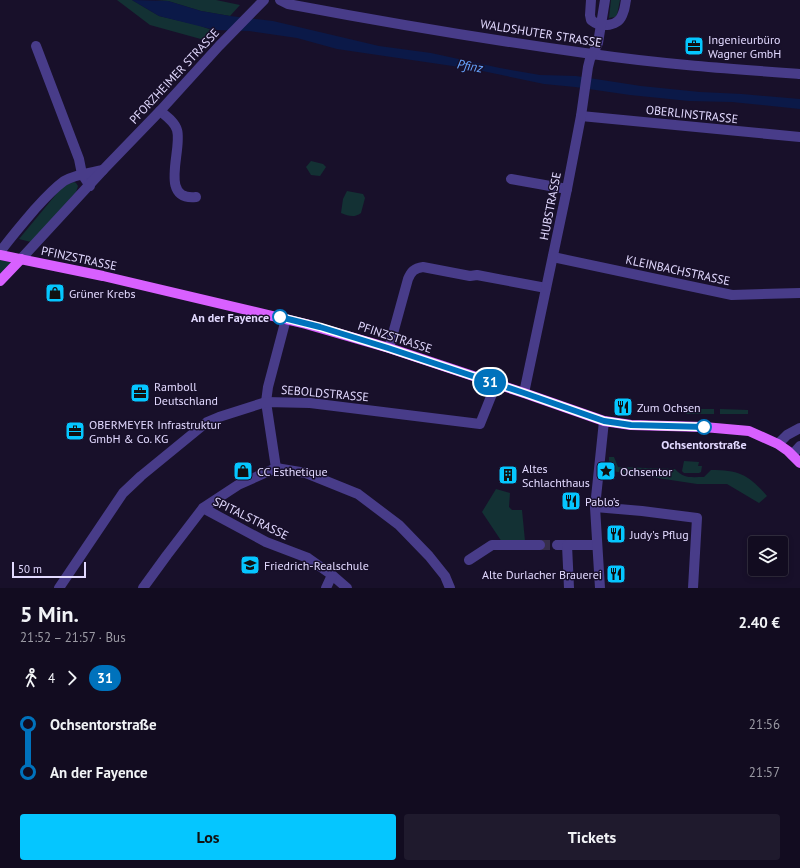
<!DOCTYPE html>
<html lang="de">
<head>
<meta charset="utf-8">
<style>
  body { margin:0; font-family:"PT Sans",sans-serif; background:#1f1a2d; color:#f1f3f6; height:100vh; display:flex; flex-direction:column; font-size:15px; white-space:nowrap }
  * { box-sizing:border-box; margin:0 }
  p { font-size:13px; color:#9c9ba5 }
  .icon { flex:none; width:22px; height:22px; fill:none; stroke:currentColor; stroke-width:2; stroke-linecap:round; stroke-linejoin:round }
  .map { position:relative; height:588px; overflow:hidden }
  .details { display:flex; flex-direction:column; background:#120c20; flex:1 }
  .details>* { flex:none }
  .badge { padding:0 8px; border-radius:13px; font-size:14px; line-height:26px }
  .controls { position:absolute; left:748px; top:536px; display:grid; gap:8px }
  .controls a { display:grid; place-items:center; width:40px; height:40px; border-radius:4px; background:#120c20; box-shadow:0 2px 6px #0003,0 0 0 1px #312c3e; font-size:20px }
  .scale { position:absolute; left:12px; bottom:10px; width:74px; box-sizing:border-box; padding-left:4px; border:2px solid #e2d9ff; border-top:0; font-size:11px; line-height:14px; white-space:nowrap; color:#e2d9ff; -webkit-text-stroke:3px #18102a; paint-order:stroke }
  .map>.badge { position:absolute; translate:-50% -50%; box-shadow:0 0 0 2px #fff }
  .legs { display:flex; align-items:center; gap:6px; height:44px; padding:0 20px; font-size:13px }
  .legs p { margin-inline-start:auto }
  .overview { display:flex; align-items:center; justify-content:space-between; height:68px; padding:0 20px }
  h1 { font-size:22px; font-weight:800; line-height:30px }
  .cta { display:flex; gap:8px; margin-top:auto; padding:8px 20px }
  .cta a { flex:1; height:46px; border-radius:4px; background:#05c6ff; color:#111; font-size:16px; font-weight:800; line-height:46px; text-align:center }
  .cta a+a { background:#1f1a2d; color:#f1f3f6 }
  ul { padding:0 20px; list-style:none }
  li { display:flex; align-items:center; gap:14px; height:48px; font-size:15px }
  li i { display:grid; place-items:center; width:6px; height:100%; margin:0 5px; background:currentColor }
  li i::after { content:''; width:10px; height:10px; margin:-5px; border:3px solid; border-radius:50%; background:#120c20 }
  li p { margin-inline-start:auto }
  li:first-child i { background:linear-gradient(#0000 50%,currentColor 0) }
  li:last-child i { background:linear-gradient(currentColor 50%,#0000 0) }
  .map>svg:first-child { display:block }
</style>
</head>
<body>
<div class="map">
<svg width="800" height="588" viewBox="0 0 800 588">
  <rect width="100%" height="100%" fill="#18102a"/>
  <!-- green -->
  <g fill="#133134">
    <polygon points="117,0 132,0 159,16 198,25 217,32 208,41 150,25"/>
    <polygon points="155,0 216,0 240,5 230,16 201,11 168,1"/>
    <polygon points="611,0 620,0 617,15 615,17 609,18"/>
    <polygon points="311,161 323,164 326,167 320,176 311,175 306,167"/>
    <polygon points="74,182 76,183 78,186 76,192 31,242 19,239 63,186"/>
    <path d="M347,191L363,194L365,198L361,213C354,218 349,216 341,213L343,199Z"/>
    <polygon points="0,260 15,263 0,278"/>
    <rect x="686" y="409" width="28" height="5"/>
    <polygon points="720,409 748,410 748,414 720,414"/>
    <path d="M609,457H614L618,467L675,469C684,479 691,477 704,477L711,470C739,470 749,475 767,496L759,503L727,484H697L612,471V463L609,461Z"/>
    <polygon points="684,461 699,462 698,466 702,466 701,472 699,473 684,473 682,471"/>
    <polygon points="496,489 510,493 509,507 512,510 522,510 525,541 502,542 482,512"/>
  </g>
  <!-- water -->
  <polygon fill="#0b1948" points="132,0 168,1 201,11 230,16 273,21 379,46 431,53 500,68 540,75 576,76 641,86 700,92 742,94 800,99 800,109 732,102 689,101 630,95 575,87 544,84 473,69 337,49 297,38 249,31 215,30 159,16"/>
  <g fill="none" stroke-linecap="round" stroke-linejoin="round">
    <!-- minor-tunnel -->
    <polyline stroke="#362e4a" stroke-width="10" stroke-dasharray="10 5" stroke-linecap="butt" points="540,545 557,545"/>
    <!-- minor -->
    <g stroke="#483c89" stroke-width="10">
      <path d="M280,0L288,4C389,23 490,40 592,54C661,64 731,69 800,74"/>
      <path d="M591,0L590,15L591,20C601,28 619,27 623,13C625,9 625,4 626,0"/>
      <polyline points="36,46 79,159 82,174 90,186"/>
      <path d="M160,111C166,116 175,122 177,130C183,149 158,201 196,197"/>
      <polyline points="581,116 800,137"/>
      <polyline points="511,179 567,189"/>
      <path d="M0,252C11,237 23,223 35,209C44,199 53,189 64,181C76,174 89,173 103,170"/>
      <polyline points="553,257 732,295 800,293"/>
      <polyline points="21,259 103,170 160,111 219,46 264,0"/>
      <path d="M389,348L408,279C411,272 414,268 423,267L470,276L477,275L546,288"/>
      <polyline points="524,393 567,189 581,116 588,67 590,59 598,43 605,0"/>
      <polyline points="778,444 787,435 800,428"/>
      <polyline points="792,455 800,446"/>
      <polyline points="276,468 266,402 268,387 286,319"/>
      <polyline points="595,507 642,511 697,518 693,588"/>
      <polyline points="203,508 266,542 308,558 332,575 347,588"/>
      <polyline points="557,545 567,545"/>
      <polyline points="469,560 492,545 540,545"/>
      <polyline points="59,588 123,493 141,476 207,422 219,417 266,402 310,403 480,424 496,384"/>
      <polyline points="143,588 167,555 203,508 238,485 276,468 306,473 358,494 399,525 429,556 445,576 450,588"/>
      <polyline points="326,588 332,575"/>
      <polyline points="569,588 567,545 597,545"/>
      <polyline points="600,588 595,507 604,421"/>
    </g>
    <!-- major -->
    <g stroke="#d860ff" stroke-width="10">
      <polyline points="0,255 103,276 306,324 389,348 524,393 604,421 631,425 704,427 749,431 778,444 788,451 800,463"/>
      <polyline points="0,281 21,259"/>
    </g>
  </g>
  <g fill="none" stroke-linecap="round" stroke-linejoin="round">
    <!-- line-1 casing -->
    <g stroke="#fff" stroke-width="9">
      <polyline id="line-1" points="280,317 320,327 388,348 524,393 604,421 631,425 704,427"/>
    </g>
    <!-- line-1 -->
    <use href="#line-1" stroke="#0072bc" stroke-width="6"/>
  </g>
  <!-- icons -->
  <defs>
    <g id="office-square" transform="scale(1)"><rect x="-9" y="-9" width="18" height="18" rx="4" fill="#05c6ff" stroke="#18102a"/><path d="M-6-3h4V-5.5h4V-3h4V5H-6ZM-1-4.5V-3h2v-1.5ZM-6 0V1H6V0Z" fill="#111"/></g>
    <g id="shop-square" transform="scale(1)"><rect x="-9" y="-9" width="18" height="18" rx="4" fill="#05c6ff" stroke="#18102a"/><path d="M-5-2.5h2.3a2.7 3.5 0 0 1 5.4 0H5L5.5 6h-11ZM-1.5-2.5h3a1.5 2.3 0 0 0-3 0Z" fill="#111"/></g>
    <g id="restaurant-square" transform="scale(1)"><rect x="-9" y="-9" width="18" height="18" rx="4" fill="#05c6ff" stroke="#18102a"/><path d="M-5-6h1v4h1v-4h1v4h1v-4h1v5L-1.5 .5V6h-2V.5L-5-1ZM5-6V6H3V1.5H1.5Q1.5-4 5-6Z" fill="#111"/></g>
    <g id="sight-square" transform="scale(1)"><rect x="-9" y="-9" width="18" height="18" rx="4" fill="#05c6ff" stroke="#18102a"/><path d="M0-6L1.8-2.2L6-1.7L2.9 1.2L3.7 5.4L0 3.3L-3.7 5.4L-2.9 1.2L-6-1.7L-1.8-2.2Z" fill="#111"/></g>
    <g id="building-square" transform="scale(1)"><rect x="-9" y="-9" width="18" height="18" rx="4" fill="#05c6ff" stroke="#18102a"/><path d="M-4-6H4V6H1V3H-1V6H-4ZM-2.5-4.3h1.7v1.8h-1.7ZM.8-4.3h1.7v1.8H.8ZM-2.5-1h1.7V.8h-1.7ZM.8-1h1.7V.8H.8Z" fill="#111"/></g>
    <g id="school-square" transform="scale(1)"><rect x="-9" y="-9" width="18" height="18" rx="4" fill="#05c6ff" stroke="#18102a"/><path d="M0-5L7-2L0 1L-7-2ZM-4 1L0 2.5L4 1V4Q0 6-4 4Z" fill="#111"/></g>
  </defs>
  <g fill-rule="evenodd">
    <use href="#office-square" x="694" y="46"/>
    <use href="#shop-square" x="55" y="293"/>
    <use href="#office-square" x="140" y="393"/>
    <use href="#restaurant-square" x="623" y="407"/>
    <use href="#office-square" x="75" y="431"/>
    <use href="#shop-square" x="243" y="471"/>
    <use href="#sight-square" x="606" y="471"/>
    <use href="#building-square" x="508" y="475"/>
    <use href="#restaurant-square" x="571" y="501"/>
    <use href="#restaurant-square" x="616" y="534"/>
    <use href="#school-square" x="250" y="565"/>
    <use href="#restaurant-square" x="616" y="574"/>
  </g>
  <!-- markers -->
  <g fill="#fff" stroke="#0072bc" stroke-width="2">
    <circle cx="280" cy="317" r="7"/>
    <circle cx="704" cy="427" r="7"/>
  </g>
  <g text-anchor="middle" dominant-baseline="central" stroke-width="3" stroke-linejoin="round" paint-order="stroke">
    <!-- street labels -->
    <g font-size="12" fill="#e2d9ff" stroke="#18102a">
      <text transform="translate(541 33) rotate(9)">WALDSHUTER STRASSE</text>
      <text transform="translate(174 76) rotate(-47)">PFORZHEIMER STRASSE</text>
      <text transform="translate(692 114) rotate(6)">OBERLINSTRASSE</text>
      <text transform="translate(550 206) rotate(-79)">HUBSTRASSE</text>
      <text transform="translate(79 258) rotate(12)">PFINZSTRASSE</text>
      <text transform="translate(678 270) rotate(12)">KLEINBACHSTRASSE</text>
      <text transform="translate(395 337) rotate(18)">PFINZSTRASSE</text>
      <text transform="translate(325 393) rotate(5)">SEBOLDSTRASSE</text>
      <text transform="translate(251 518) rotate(26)">SPITALSTRASSE</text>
    </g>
    <!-- poi labels -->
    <g font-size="12" fill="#e2d9ff" stroke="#18102a" text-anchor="start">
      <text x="708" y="39">Ingenieurbüro<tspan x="708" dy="14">Wagner GmbH</tspan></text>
      <text x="69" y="293">Grüner Krebs</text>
      <text x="154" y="386">Ramboll<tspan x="154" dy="14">Deutschland</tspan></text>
      <text x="637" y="407">Zum Ochsen</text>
      <text x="89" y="424">OBERMEYER Infrastruktur<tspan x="89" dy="14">GmbH &amp; Co. KG</tspan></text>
      <text x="522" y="468">Altes<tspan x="522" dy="14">Schlachthaus</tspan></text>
      <text x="257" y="471">CC Esthetique</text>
      <text x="620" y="471">Ochsentor</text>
      <text x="585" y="501">Pablo’s</text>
      <text x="630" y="534">Judy's Pflug</text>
      <text x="264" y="565">Friedrich-Realschule</text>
      <text x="602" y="574" text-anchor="end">Alte Durlacher Brauerei</text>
    </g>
    <!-- stop labels -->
    <g font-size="12" font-weight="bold" fill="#e2d9ff" stroke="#18102a" text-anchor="end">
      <text x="269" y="317">An der Fayence</text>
      <text x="704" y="444" text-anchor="middle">Ochsentorstraße</text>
    </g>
    <!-- water labels -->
    <g font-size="13" font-style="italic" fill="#67a5ff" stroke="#18102a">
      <text transform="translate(470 66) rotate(10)">Pfinz</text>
    </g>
  </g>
</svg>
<div class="controls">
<a><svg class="icon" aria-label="layers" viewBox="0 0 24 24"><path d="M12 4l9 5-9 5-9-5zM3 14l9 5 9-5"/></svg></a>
</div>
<div class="scale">50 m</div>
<b class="badge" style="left:490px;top:382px;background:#0072bc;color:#fff">31</b>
</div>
<section class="details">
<div class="overview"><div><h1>5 Min.</h1><p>21:52 – 21:57 · Bus</p></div><b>2.40 €</b></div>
<div class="legs"><svg class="icon" aria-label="walk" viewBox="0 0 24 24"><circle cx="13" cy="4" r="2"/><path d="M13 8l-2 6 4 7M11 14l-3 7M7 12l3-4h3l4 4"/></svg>4<svg class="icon" aria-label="forward" viewBox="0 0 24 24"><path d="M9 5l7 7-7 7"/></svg><b class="badge" style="background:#0072bc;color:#fff">31</b></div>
<ul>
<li><i style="color:#0072bc"></i><b>Ochsentorstraße</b><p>21:56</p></li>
<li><i style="color:#0072bc"></i><b>An der Fayence</b><p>21:57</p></li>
</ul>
<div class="cta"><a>Los</a><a>Tickets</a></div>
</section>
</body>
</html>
